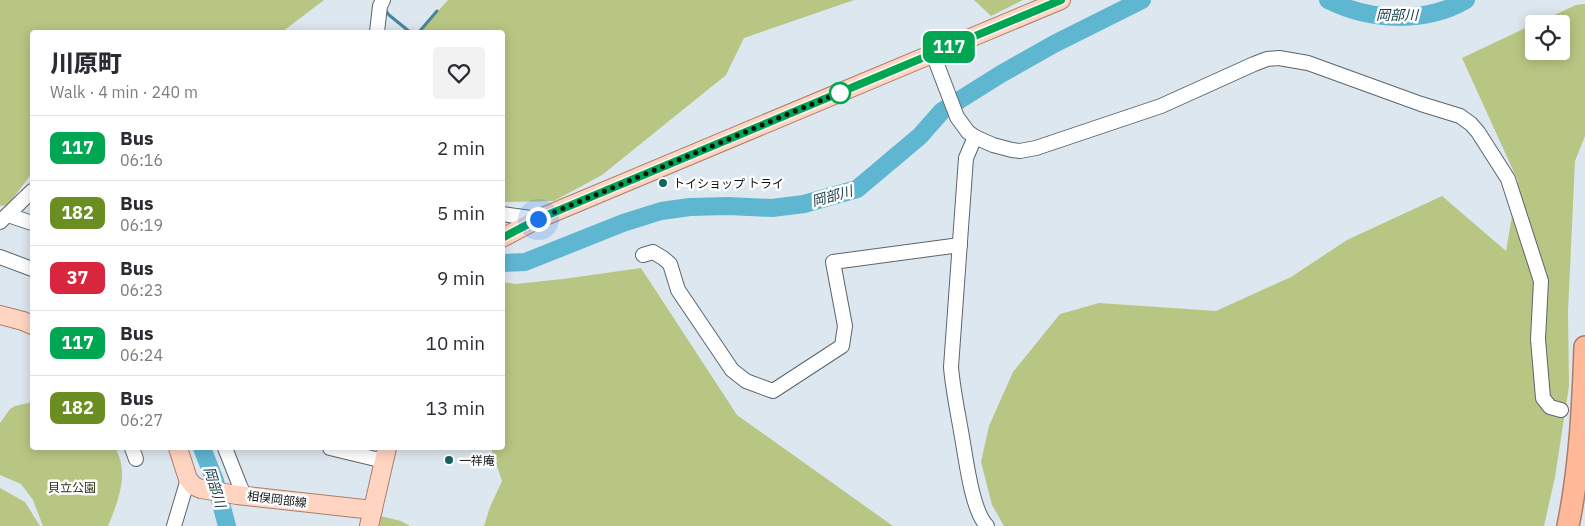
<!DOCTYPE html>
<html lang="en">
<head>
<meta charset="utf-8">
<style>
  body { margin:0; font-family:"IBM Plex Sans","Noto Sans JP",sans-serif; background:#f2f2f3; color:#2b2b33; height:100vh; display:flex; flex-direction:column; font-size:19px; white-space:nowrap }
  * { box-sizing:border-box; margin:0 }
  p { font-size:16px; color:#7c7c81 }
  .icon { flex:none; width:28px; height:28px; fill:none; stroke:currentColor; stroke-width:2; stroke-linecap:round; stroke-linejoin:round }
  .map { position:relative; flex:1; overflow:hidden }
  .drawer { position:absolute; left:30px; top:30px; width:475px; height:420px; display:flex; flex-direction:column; background:#fff; border-radius:5px; box-shadow:0 2px 12px #0003 }
  .drawer>* { flex:none }
  .badge { padding:0 10px; border-radius:8px; font-size:18px; line-height:32px }
  .fabs { position:absolute; left:1525px; top:15px; display:grid; gap:10px }
  .fabs a { display:grid; place-items:center; width:45px; height:45px; border-radius:5px; background:#fff; box-shadow:0 2px 12px #0003; font-size:25px }
  .you { position:absolute; width:25px; height:25px; margin:-12px; border:4px solid #fff; border-radius:50%; background:#1a73e8; box-shadow:0 0 0 8px #1a73e833 }
  .map>.badge { position:absolute; translate:-50% -50%; box-shadow:0 0 0 2px #fff }
  .round { display:grid; place-items:center; flex:none; width:52px; height:52px; border-radius:5px; background:#f2f2f3 }
  .overview { display:flex; align-items:center; justify-content:space-between; height:85px; padding:0 20px }
  h1 { font-size:24px; font-weight:800; line-height:38px }
  ul { padding:0; list-style:none }
  li { display:flex; align-items:center; gap:15px; height:65px; padding:0 20px; border-top:1px solid #e1e1e2 }
  li div { flex:1 }
  li b { display:block; font-size:19px }
  li em { font-style:normal }
  li .badge { min-width:55px; font-weight:700; text-align:center }
  .map>svg:first-child { display:block }
</style>
</head>
<body>
<div class="map">
<svg width="1585" height="526" viewBox="0 0 1585 526">
  <rect width="100%" height="100%" fill="#dde7f0"/>
  <!-- green -->
  <g fill="#b8c683">
    <polygon points="0,0 324,0 282,32 32,32 32,173 8,205 0,206"/>
    <polygon points="448,0 854,0 744,38 726,75 602,175 554,201 503,202 502,32 419,32"/>
    <polygon points="974,0 1023,0 991,16"/>
    <polygon points="1585,4 1585,136 1575,161 1568,312 1569,386 1555,477 1544,526 1004,526 992,505 981,462 989,426 1013,372 1060,314 1099,303 1216,311 1291,277 1347,240 1442,196 1506,251 1518,181 1462,58 1534,24 1534,51 1561,51 1561,24 1535,24 1576,5"/>
    <polygon points="641,268 737,415 893,526 484,526 490,507 502,481 491,448 502,448 503,282 515,284 563,279"/>
    <path d="M32,402V448H115C130,472 118,502 108,526H43L33,500L21,484L0,475V423L10,409L15,406Z"/>
    <polygon points="0,488 25,502 40,526 0,526"/>
    <polygon points="380,516 401,521 410,526 378,526"/>
  </g>
  <g fill="none" stroke-linecap="round" stroke-linejoin="round">
    <!-- stream -->
    <g stroke="#478598" stroke-width="3">
      <polyline points="384,8 389,15 410,32"/>
      <polyline points="419,32 437,11"/>
    </g>
    <!-- river -->
    <g stroke="#5fb6d0" stroke-width="18">
      <path d="M1328,0C1370,21 1425,24 1466,0"/>
      <polyline points="502,263 525,262 623,223 661,211 690,207 728,206 772,208 804,204 857,189 920,136 942,111 1001,74 1054,44 1142,0"/>
      <polyline points="202,448 215,481 227,526"/>
    </g>
    <!-- minor casing -->
    <g stroke="#5c656d" stroke-width="16">
      <g id="minor">
        <polyline points="377,32 380,6 383,0"/>
        <polyline points="933,54 957,117 968,132 975,137 993,145 1012,150 1020,151 1036,148 1161,106 1254,64 1267,59 1279,58 1308,63 1421,104 1460,116 1471,124 1478,132 1508,179 1541,281 1538,339 1543,398 1550,407 1561,410"/>
        <path d="M975,137L966,158L951,367C953,391 958,413 962,437C966,459 972,511 987,526"/>
        <polyline points="502,214 538,219"/>
        <polyline points="8,215 32,223"/>
        <polyline points="0,222 32,191"/>
        <polyline points="643,255 653,252 663,258 670,264 678,290 732,370 746,381 773,391 842,346 845,326 833,262 960,245"/>
        <polyline points="0,257 32,269"/>
        <polyline points="132,448 136,459"/>
        <polyline points="225,448 240,486 245,496"/>
        <polyline points="330,448 384,461"/>
        <polyline points="174,526 188,479"/>
      </g>
    </g>
    <!-- major casing -->
    <g stroke="#ab7e6a" stroke-width="20">
      <g id="major">
        <polyline points="502,238 538,219 1061,0"/>
        <polyline points="0,315 23,321 32,325"/>
        <polyline points="178,448 188,479 194,486 201,489 237,495 373,510"/>
        <polyline points="369,526 387,448"/>
      </g>
    </g>
    <!-- highway casing -->
    <g stroke="#ab7e6a" stroke-width="24">
      <path id="highway" d="M1568,526C1580,467 1583,407 1585,347"/>
    </g>
    <!-- minor -->
    <use href="#minor" stroke="#fff" stroke-width="14"/>
    <!-- major -->
    <use href="#major" stroke="#ffd4c1" stroke-width="18"/>
    <!-- highway -->
    <use href="#highway" stroke="#ffb898" stroke-width="21"/>
  </g>
  <g fill="none" stroke-linecap="round" stroke-linejoin="round">
    <!-- line casing -->
    <g stroke="#fff" stroke-width="11">
      <polyline id="line" points="502,238 538,219 1061,0"/>
    </g>
    <!-- line -->
    <use href="#line" stroke="#00a651" stroke-width="8"/>
    <!-- walk -->
    <polyline stroke="#0f1316" stroke-width="5" stroke-dasharray="0 9" points="538,219 848,89 840,93"/>
  </g>
  <!-- markers -->
  <circle fill="#fff" stroke="#00a651" stroke-width="2.5" cx="840" cy="93" r="10"/>
  <g fill="#136361" stroke="#fff" stroke-width="2">
    <circle cx="663" cy="183" r="5"/>
    <circle cx="449" cy="460" r="5"/>
  </g>
  <g text-anchor="middle" dominant-baseline="central" stroke-width="5" stroke-linejoin="round" paint-order="stroke">
    <!-- poi labels -->
    <g font-size="12" fill="#0f1316" stroke="#fff" text-anchor="start">
      <text x="673" y="183">トイショップ トライ</text>
      <text x="459" y="460">一祥庵</text>
    </g>
    <!-- park labels -->
    <g font-size="12" fill="#2b3012" stroke="#fff">
      <text x="72" y="487">貝立公園</text>
    </g>
    <!-- street labels -->
    <g font-size="12" fill="#0f1316" stroke="#fff">
      <text transform="translate(277 499) rotate(7)">相俣岡部線</text>
    </g>
    <!-- water labels -->
    <g font-size="14" font-style="italic" fill="#133b47" stroke="#fff">
      <text x="1397" y="15">岡部川</text>
      <text transform="translate(832 196) rotate(-16)">岡部川</text>
      <text transform="translate(215 487) rotate(73)">岡部川</text>
    </g>
  </g>
</svg>
<div class="fabs">
<a><svg class="icon" aria-label="locate" viewBox="0 0 24 24"><circle cx="12" cy="12" r="6"/><path d="M12 2v4M12 18v4M2 12h4M18 12h4"/></svg></a>
</div>
<div class="you" style="left:538px;top:219px"></div>
<b class="badge" style="left:949px;top:47px;background:#00a651;color:#fff">117</b>
<section class="drawer">
<div class="overview"><div><h1>川原町</h1><p>Walk · 4 min · 240 m</p></div><a class="round"><svg class="icon" aria-label="heart" viewBox="0 0 24 24"><path d="M12 20l-8-8c-3-5 5-10 8-4 3-6 11-1 8 4z"/></svg></a></div>
<ul>
<li><span class="badge" style="background:#00a651;color:#fff">117</span><div><b>Bus</b><p>06:16</p></div><em>2 min</em></li>
<li><span class="badge" style="background:#6b8e23;color:#fff">182</span><div><b>Bus</b><p>06:19</p></div><em>5 min</em></li>
<li><span class="badge" style="background:#d7263d;color:#fff">37</span><div><b>Bus</b><p>06:23</p></div><em>9 min</em></li>
<li><span class="badge" style="background:#00a651;color:#fff">117</span><div><b>Bus</b><p>06:24</p></div><em>10 min</em></li>
<li><span class="badge" style="background:#6b8e23;color:#fff">182</span><div><b>Bus</b><p>06:27</p></div><em>13 min</em></li>
</ul>
</section>
</div>
</body>
</html>
